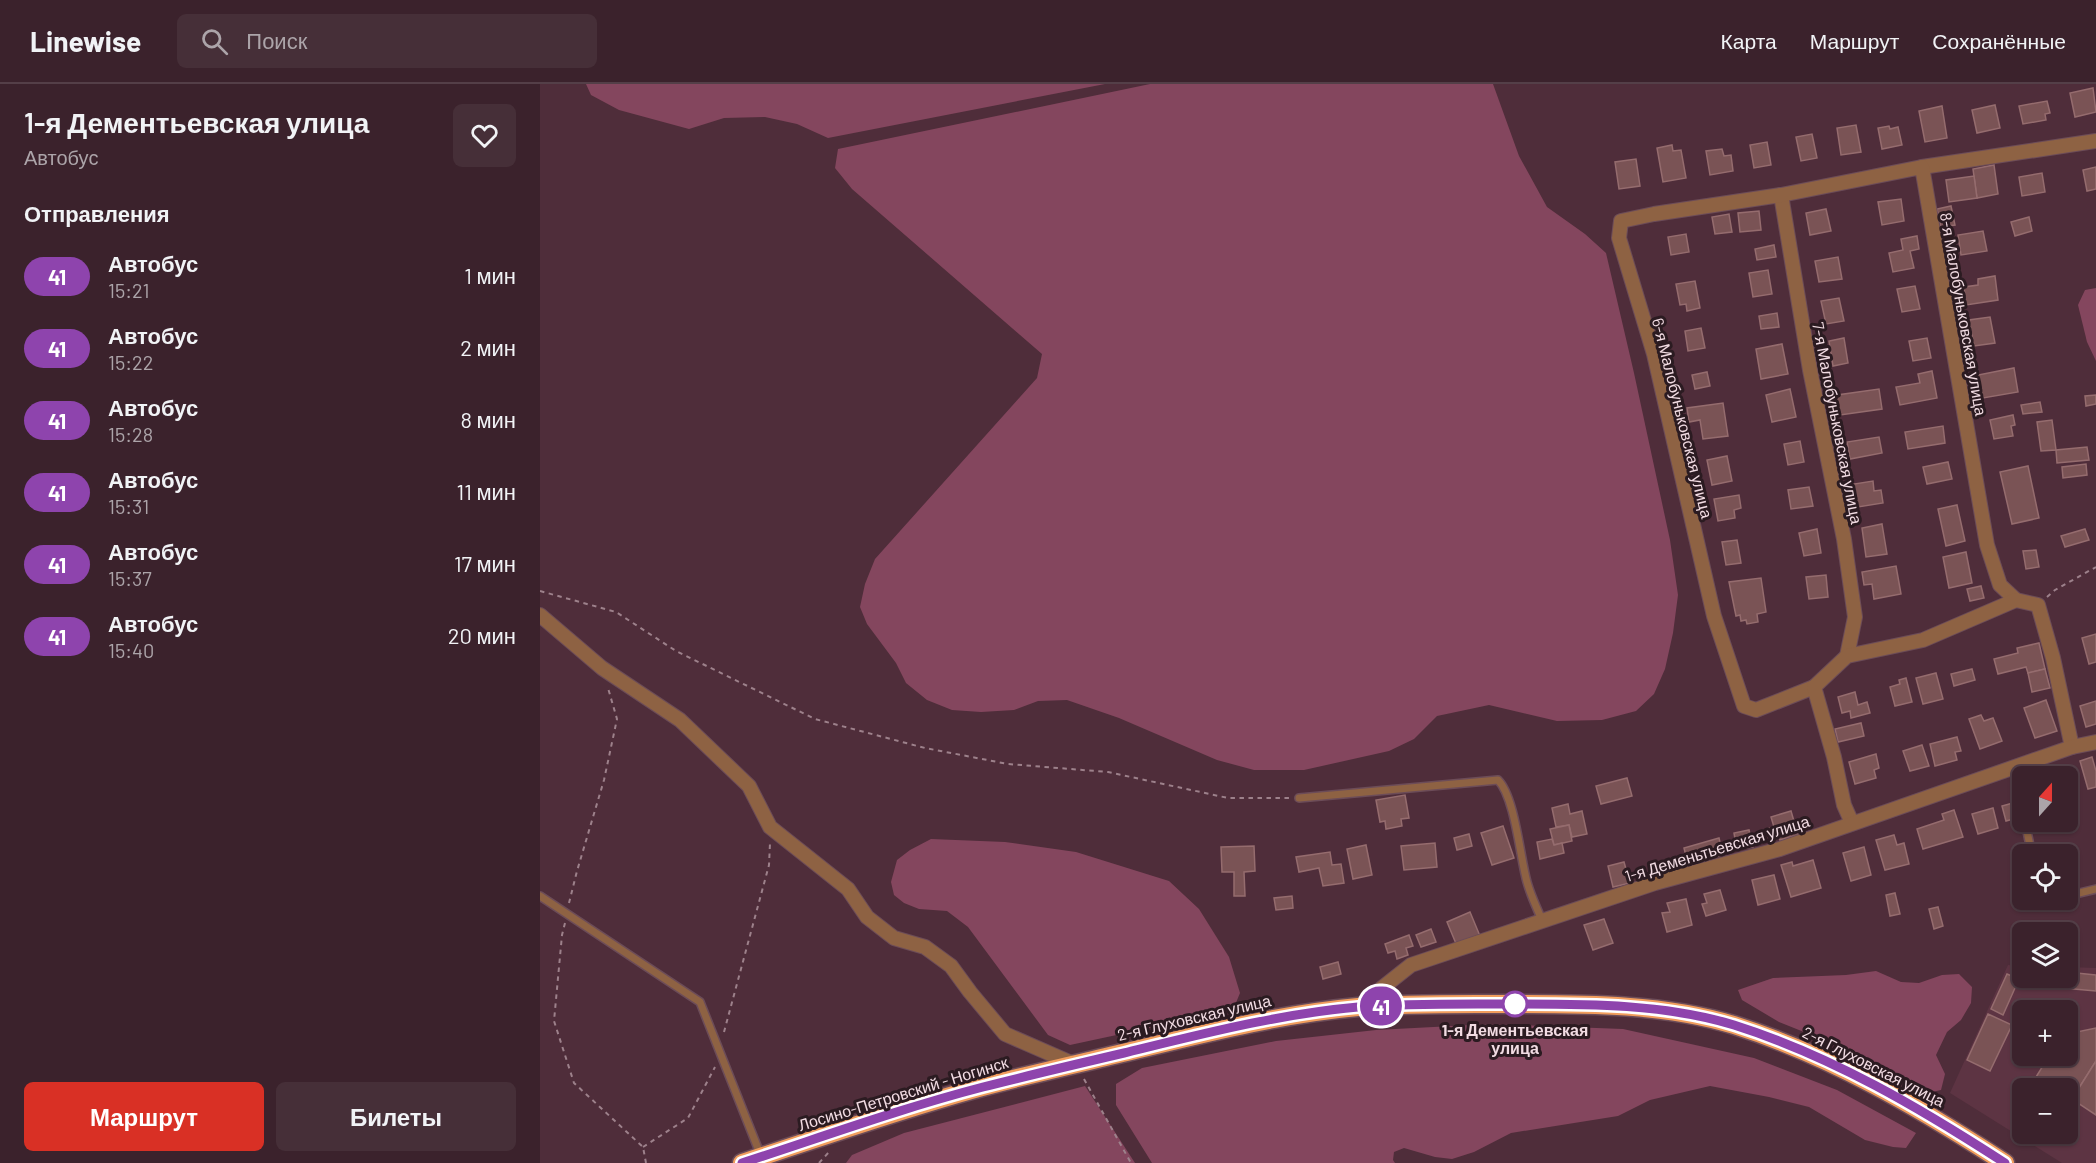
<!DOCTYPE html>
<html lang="ru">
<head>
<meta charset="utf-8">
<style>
  body { margin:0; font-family:Barlow,sans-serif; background:#462f38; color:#f1f3f6; height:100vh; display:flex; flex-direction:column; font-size:22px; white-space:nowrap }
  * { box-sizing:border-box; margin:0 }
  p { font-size:20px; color:#aca4a9 }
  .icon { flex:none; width:33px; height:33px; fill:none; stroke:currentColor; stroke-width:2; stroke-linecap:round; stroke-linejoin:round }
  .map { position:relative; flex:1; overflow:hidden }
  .drawer { display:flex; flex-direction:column; background:#3b222c; width:540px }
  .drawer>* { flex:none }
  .badge { padding:0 12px; border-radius:20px; font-size:21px; line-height:39px }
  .needle { width:39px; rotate:21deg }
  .fabs { position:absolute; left:1472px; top:682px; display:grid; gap:12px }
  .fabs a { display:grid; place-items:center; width:66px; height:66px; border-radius:9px; background:#3b222c; box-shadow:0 2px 4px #0004,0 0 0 2px #543f48; font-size:30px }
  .map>.badge { position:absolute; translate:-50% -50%; box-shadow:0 0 0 3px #fff }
  h2 { padding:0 24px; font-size:22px; line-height:54px }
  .round { display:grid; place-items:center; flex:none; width:63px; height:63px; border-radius:9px; background:#462f38 }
  .headline { display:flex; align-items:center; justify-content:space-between; height:102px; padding:0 24px }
  h1 { font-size:28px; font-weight:600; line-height:45px }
  .primary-button { display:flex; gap:12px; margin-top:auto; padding:12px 24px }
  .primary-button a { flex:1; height:69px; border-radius:9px; background:#d93025; color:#fff; font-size:24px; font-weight:600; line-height:69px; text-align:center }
  .primary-button a+a { background:#462f38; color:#f1f3f6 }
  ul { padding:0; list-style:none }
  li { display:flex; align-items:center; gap:18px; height:72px; padding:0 24px }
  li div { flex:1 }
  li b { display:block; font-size:22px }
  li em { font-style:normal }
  li .badge { min-width:66px; font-weight:700; text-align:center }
  header { display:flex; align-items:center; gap:36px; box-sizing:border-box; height:84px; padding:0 30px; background:#3b222c; border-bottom:2px solid #543f48 }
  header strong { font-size:28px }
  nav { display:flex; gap:33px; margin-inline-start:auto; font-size:21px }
  .search { width:420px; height:54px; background:#462f38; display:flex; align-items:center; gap:15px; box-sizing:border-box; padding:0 21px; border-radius:9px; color:#aca4a9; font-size:22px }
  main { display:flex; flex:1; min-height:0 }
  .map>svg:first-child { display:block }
</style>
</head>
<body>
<header>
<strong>Linewise</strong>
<div class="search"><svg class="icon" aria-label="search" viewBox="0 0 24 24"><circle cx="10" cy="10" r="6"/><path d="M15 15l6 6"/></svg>Поиск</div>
<nav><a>Карта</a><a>Маршрут</a><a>Сохранённые</a></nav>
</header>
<main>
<section class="drawer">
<div class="headline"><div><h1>1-я Дементьевская улица</h1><p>Автобус</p></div><a class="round"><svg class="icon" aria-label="heart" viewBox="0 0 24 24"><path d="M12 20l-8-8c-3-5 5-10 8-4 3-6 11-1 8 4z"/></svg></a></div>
<h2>Отправления</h2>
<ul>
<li><span class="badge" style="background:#8e44ad;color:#fff">41</span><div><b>Автобус</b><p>15:21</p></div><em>1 мин</em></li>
<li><span class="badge" style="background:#8e44ad;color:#fff">41</span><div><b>Автобус</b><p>15:22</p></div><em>2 мин</em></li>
<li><span class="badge" style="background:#8e44ad;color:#fff">41</span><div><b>Автобус</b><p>15:28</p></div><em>8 мин</em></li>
<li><span class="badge" style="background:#8e44ad;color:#fff">41</span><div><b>Автобус</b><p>15:31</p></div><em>11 мин</em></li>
<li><span class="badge" style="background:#8e44ad;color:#fff">41</span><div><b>Автобус</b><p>15:37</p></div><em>17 мин</em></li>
<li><span class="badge" style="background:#8e44ad;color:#fff">41</span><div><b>Автобус</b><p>15:40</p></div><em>20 мин</em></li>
</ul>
<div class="primary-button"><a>Маршрут</a><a>Билеты</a></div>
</section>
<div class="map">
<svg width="1556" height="1079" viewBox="0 0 1556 1079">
  <rect width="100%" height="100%" fill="#4f2d3a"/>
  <!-- built -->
  <path fill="#5d3443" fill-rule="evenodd" d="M1468,881L1482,882V894H1527V883L1556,884V1079H1522L1410,1009ZM1482,927H1527V972H1482ZM1482,1005H1527V1050H1482Z"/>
  <!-- green -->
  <g fill="#84465e">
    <polygon points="46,0 565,0 288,54 257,40 225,33 184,34 149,45 79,26 51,11"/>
    <polygon points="610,0 953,0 979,72 1007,123 1045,150 1066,169 1094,289 1130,456 1138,511 1133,549 1125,585 1114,610 1096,627 1062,636 1017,637 949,621 897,632 874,655 849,667 764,686 714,686 677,676 579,634 527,616 498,617 474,626 441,628 412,626 387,616 366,599 356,579 327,540 320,523 325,500 335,475 497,294 502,270 312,105 295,84 298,65"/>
    <polygon points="1556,204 1556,277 1547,258 1538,221 1545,206"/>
    <polygon points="391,755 465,758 536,768 629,797 659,825 689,873 700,909 693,926 530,961 508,951 428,843 407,827 379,825 364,819 354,811 351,798 357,776 370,766"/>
    <polygon points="1336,887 1361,898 1379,899 1402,891 1419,890 1432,903 1431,919 1421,936 1407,948 1396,971 1405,990 1401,1006 1387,1009 1324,972 1239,938 1202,916 1198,906 1233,894 1306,891"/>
    <polygon points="951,940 1083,945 1214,974 1297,1006 1376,1049 1366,1064 1353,1063 1325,1056 1269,1023 1229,1013 1170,1002 1110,1016 1078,1032 971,1049 934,1068 912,1075 895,1073 864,1064 854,1068 853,1076 855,1079 612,1079 576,1021 576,1000 602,984 736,957 836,946"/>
    <polygon points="545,1002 595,1079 306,1079 312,1071 364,1049"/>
  </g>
  <!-- building -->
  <g fill="#7a5355" stroke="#956c6e" stroke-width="1.5">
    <polygon points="1553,4 1556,28 1535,33 1530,9"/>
    <polygon points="1507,17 1510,29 1505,30 1506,36 1483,40 1479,22"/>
    <polygon points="1455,21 1460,44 1437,49 1432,26"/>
    <polygon points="1402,22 1407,54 1385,58 1379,27"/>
    <polygon points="1316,41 1321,68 1301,71 1297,44"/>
    <polygon points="1349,42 1350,45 1358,43 1362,61 1342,65 1338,44"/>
    <polygon points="1272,50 1277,74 1261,77 1256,53"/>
    <polygon points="1227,58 1231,81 1214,84 1210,61"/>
    <polygon points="1132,61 1133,67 1141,66 1146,94 1123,98 1117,64"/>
    <polygon points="1182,65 1184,72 1191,71 1193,87 1170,91 1166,67"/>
    <polygon points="1096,75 1100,102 1079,105 1075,78"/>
    <polygon points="1454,81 1458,110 1437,114 1433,85"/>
    <polygon points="1556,83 1556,105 1547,107 1543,86"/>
    <polygon points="1502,89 1505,108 1482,112 1479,93"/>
    <polygon points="1434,92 1437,114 1409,118 1406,96"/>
    <polygon points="1361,115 1364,137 1342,141 1338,118"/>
    <polygon points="1411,122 1415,141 1401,143 1397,125"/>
    <polygon points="1286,125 1291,147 1270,151 1266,129"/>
    <polygon points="1219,127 1221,146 1200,148 1198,129"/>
    <polygon points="1189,130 1192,148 1175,150 1172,133"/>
    <polygon points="1489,133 1492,147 1475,152 1471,138"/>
    <polygon points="1443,147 1447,167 1421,171 1418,151"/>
    <polygon points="1146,150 1149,168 1131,171 1128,153"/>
    <polygon points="1377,152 1379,165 1370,167 1374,184 1353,188 1349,169 1363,166 1361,155"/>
    <polygon points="1234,161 1236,173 1217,176 1215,165"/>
    <polygon points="1298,173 1302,195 1279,198 1275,177"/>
    <polygon points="1228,186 1232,210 1213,213 1209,189"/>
    <polygon points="1455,192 1458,216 1426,221 1424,203 1438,201 1438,195"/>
    <polygon points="1155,197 1160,224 1147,227 1146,220 1140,221 1136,200"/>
    <polygon points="1375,202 1380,225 1362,228 1357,205"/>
    <polygon points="1299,214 1304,237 1286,240 1281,217"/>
    <polygon points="1237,229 1239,243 1221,245 1219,232"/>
    <polygon points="1450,233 1455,259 1434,262 1429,236"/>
    <polygon points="1161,244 1165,264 1148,267 1145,247"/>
    <polygon points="1304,254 1308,279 1293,282 1289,257"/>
    <polygon points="1387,254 1391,274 1373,277 1369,257"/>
    <polygon points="1242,260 1248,290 1221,295 1216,265"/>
    <polygon points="1474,284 1478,308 1443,314 1438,291"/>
    <polygon points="1392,287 1397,314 1360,321 1356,303 1380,299 1378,290"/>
    <polygon points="1167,288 1170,302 1155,305 1152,291"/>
    <polygon points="1250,305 1256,333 1232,338 1226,311"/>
    <polygon points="1339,305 1342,325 1293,332 1290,312"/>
    <polygon points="1556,311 1556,320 1546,322 1545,312"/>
    <polygon points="1500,318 1502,328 1483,330 1481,321"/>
    <polygon points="1183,319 1188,352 1163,355 1160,336 1149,338 1147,324"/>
    <polygon points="1473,331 1475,341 1471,342 1473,352 1454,355 1450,336"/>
    <polygon points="1512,336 1516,366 1501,367 1497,338"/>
    <polygon points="1403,342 1405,359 1368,365 1365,348"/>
    <polygon points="1339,353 1342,369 1310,375 1307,358"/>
    <polygon points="1260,357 1264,378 1248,381 1244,360"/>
    <polygon points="1547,363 1549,376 1517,379 1516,366"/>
    <polygon points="1187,372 1192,397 1172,401 1167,376"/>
    <polygon points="1408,378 1412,395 1387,400 1383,383"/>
    <polygon points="1546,380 1547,391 1523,394 1522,383"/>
    <polygon points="1488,382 1499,434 1472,440 1460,388"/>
    <polygon points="1333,397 1334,407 1341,406 1343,419 1318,423 1314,400"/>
    <polygon points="1269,403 1273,422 1251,425 1248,406"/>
    <polygon points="1199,411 1201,424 1194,426 1195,434 1178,437 1174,415"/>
    <polygon points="1417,421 1425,457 1406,462 1398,425"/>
    <polygon points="1342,440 1347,470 1326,473 1322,444"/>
    <polygon points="1277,445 1281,469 1264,472 1259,449"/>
    <polygon points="1545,445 1549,456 1525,463 1521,452"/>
    <polygon points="1197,456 1201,479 1186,481 1182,458"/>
    <polygon points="1496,466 1499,483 1486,485 1483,467"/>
    <polygon points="1426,468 1432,499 1409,504 1403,473"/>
    <polygon points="1356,482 1361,510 1334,515 1332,500 1324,501 1322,488"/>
    <polygon points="1286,491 1288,513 1269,515 1266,493"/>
    <polygon points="1221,494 1226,528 1217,530 1218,538 1207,540 1206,536 1201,537 1200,531 1196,532 1189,498"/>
    <polygon points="1441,502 1444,514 1430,517 1427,505"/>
    <polygon points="1556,550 1556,578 1549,580 1542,554"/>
    <polygon points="1499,559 1505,585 1488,589 1486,583 1458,590 1454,575 1478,569 1477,564"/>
    <polygon points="1432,585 1435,596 1414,602 1411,590"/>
    <polygon points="1505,585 1510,604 1492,608 1488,589"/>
    <polygon points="1396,589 1403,615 1383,620 1376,594"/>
    <polygon points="1366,594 1372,618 1355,622 1350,603 1360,600 1359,596"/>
    <polygon points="1315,608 1318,621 1327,618 1330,629 1311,634 1310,627 1302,629 1298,613"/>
    <polygon points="1506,616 1517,647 1495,654 1484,624"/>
    <polygon points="1556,617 1556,640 1546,643 1540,622"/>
    <polygon points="1441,631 1444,637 1453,634 1462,657 1440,665 1429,635"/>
    <polygon points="1321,639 1324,652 1298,658 1295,645"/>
    <polygon points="1417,653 1421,667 1415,668 1417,676 1395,682 1390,660"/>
    <polygon points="1382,661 1389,682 1370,687 1363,667"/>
    <polygon points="1336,670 1339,684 1334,686 1336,694 1315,700 1309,678"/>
    <polygon points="1552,673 1556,687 1556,703 1548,705 1540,677"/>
    <polygon points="1514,685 1517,693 1485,693"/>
    <polygon points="1087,694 1092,712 1061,720 1056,702"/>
    <polygon points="865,711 869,734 861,735 862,742 846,745 845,737 840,738 836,716"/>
    <polygon points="1473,719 1477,734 1466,737 1462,722"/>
    <polygon points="1028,720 1030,730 1042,727 1047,750 1032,753 1029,741 1016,743 1012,724"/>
    <polygon points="1453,724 1458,744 1438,750 1432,730"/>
    <polygon points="1414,726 1423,753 1383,765 1377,745 1404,736 1402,730"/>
    <polygon points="1251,727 1258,751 1240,756 1238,752 1230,754 1227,745 1234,743 1231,733"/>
    <polygon points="1029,741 1032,757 1014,761 1010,745"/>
    <polygon points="963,742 974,774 952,781 941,749"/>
    <polygon points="1209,746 1213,763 1197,766 1194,749"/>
    <polygon points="929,750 932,762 917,766 914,754"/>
    <polygon points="1354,751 1357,761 1364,759 1369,780 1345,786 1336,756"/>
    <polygon points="1179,754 1183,771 1148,780 1144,764"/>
    <polygon points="1012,755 1014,761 1022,759 1024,769 1000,775 997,758"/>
    <polygon points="895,759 897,783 864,786 861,762"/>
    <polygon points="826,761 832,791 813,795 807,765"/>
    <polygon points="714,762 715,787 704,788 705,812 694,812 694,788 682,788 681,763"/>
    <polygon points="1324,763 1331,791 1311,797 1303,769"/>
    <polygon points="790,768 792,781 801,780 804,799 783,802 779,784 759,788 756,773"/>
    <polygon points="1273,776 1281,804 1251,813 1241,781 1252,778 1253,782"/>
    <polygon points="1084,778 1090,799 1073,803 1068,782"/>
    <polygon points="1234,791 1240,815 1218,821 1212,796"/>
    <polygon points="1180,806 1186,826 1166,832 1162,820 1167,819 1164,810"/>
    <polygon points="1355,809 1360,830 1350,832 1346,811"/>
    <polygon points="752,812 753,824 736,826 734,814"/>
    <polygon points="1146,815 1152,841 1127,848 1122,829 1130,828 1127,819"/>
    <polygon points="1398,823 1403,842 1394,845 1389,825"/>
    <polygon points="930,828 940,852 917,862 907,838"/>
    <polygon points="1064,835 1073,859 1053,866 1044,841"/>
    <polygon points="891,845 896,858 881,863 876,851"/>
    <polygon points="869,851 873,862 866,864 868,871 857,875 855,867 848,869 845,860"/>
    <polygon points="798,878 801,890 783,895 780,883"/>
    <polygon points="1527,888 1556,891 1556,907 1490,901 1491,894 1527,894"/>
    <polygon points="1467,890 1479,895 1463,931 1451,925"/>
    <polygon points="1448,930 1472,941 1450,987 1427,976"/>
    <polygon points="1556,944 1556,977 1532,1015 1527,1012 1527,1005 1515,1005 1496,993 1509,972 1527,972 1527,950"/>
    <polygon points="1556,977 1556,1031 1532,1015"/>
  </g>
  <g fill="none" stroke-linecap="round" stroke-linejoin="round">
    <!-- lane casing -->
    <g stroke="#6c4c58" stroke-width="10">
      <g id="lane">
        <polyline points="1473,683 1482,726"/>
        <path d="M759,714L958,696C975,713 980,773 987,798C991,812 997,825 1003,838"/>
        <polyline points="1485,738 1492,771"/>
        <polyline points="0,812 160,918 221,1072"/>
        <polyline points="1527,812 1556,805"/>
      </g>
    </g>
    <!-- street casing -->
    <g stroke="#6c4c58" stroke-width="16">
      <g id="street">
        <polyline points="1382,83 1556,57"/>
        <polyline points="1241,111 1270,286 1304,455 1315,533 1307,572"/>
        <polyline points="0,531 62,584 140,636 209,702 230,743 308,805 327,833 354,854 385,863 411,882 430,908 465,950 536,981"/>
        <polyline points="1274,603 1216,626 1204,622 1174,532 1114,270 1079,154 1081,137 1114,130 1241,111 1382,83 1447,461 1460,501 1476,516"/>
        <polyline points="1312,739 1304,721 1294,673 1274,603 1307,572 1383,556 1476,516 1498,521 1513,574 1532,663"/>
        <polyline points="818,923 871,881 1115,799 1240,765 1532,663 1556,658"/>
      </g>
    </g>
    <!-- highway casing -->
    <g stroke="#6c4c58" stroke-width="21">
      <path id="highway" d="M202,1079C282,1053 361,1025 442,1003C491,990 541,979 591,967C666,949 741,930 818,923C871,919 924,920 977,920C1049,920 1125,920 1194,941C1292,972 1380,1024 1465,1079"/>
    </g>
    <!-- path -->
    <g stroke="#9d818b" stroke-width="2" stroke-dasharray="4.5 4.5" stroke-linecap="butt">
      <polyline points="0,507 76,528 136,567 275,635 385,664 468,680 568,688 688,714 750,714"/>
      <polyline points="1507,513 1515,506 1556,483"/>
      <polyline points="29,819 37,787 64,696 77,635 68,604"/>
      <polyline points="25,839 22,851 14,937 34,999 103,1063 106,1079"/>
      <polyline points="184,948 229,781 230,759"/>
      <polyline points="544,995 591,1079"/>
      <polyline points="103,1063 148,1034 175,983"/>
      <polyline points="279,1079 289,1068"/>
    </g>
    <!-- lane -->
    <use href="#lane" stroke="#8e6243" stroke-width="7"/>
    <!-- street -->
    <use href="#street" stroke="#8e6243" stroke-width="14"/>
    <!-- highway -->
    <use href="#highway" stroke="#f19d5d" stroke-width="18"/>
  </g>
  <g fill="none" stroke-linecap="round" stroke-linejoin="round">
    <!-- line casing -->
    <g stroke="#fff" stroke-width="14">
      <path id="line" d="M202,1079C282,1053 362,1024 443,1003C490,991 537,980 584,969C662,950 739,930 818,923C871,919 925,920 977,920C1049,920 1126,920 1194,941C1292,972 1380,1024 1465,1079"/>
    </g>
    <!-- line -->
    <use href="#line" stroke="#8e44ad" stroke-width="9"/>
  </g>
  <!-- markers -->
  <circle fill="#fff" stroke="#8e44ad" stroke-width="3" cx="975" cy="920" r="12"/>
  <g text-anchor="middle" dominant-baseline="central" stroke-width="6" stroke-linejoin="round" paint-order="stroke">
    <!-- street labels -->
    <g font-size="16" fill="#f2dce3" stroke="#2b1b21">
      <text transform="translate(1424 230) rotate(80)">8-я Малобуньковская улица</text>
      <text transform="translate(1143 334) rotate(76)">6-я Малобуньковская улица</text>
      <text transform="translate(1298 339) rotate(79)">7-я Малобуньковская улица</text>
      <text transform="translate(1177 764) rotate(-17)">1-я Деменьтьевская улица</text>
      <text transform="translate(654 933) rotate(-13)">2-я Глуховская улица</text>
      <text transform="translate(1334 982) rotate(27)">2-я Глуховская улица</text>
      <text transform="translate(363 1009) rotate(-17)">Лосино-Петровский - Ногинск</text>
    </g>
    <!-- stop labels -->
    <g font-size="16" font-weight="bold" fill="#f2dce3" stroke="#2b1b21">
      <text x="975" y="945">1-я Дементьевская<tspan x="975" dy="18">улица</tspan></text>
    </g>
  </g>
</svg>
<div class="fabs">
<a><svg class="needle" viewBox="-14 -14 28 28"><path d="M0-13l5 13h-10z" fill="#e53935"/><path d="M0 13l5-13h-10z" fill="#aca4a9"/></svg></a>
<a><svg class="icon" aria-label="locate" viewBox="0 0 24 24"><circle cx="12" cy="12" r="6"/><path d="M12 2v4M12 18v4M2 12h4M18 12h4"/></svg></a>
<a><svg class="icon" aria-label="layers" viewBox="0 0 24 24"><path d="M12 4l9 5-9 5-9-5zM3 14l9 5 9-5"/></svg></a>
<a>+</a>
<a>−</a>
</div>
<b class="badge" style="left:841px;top:922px;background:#8e44ad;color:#fff">41</b>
</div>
</main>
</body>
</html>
